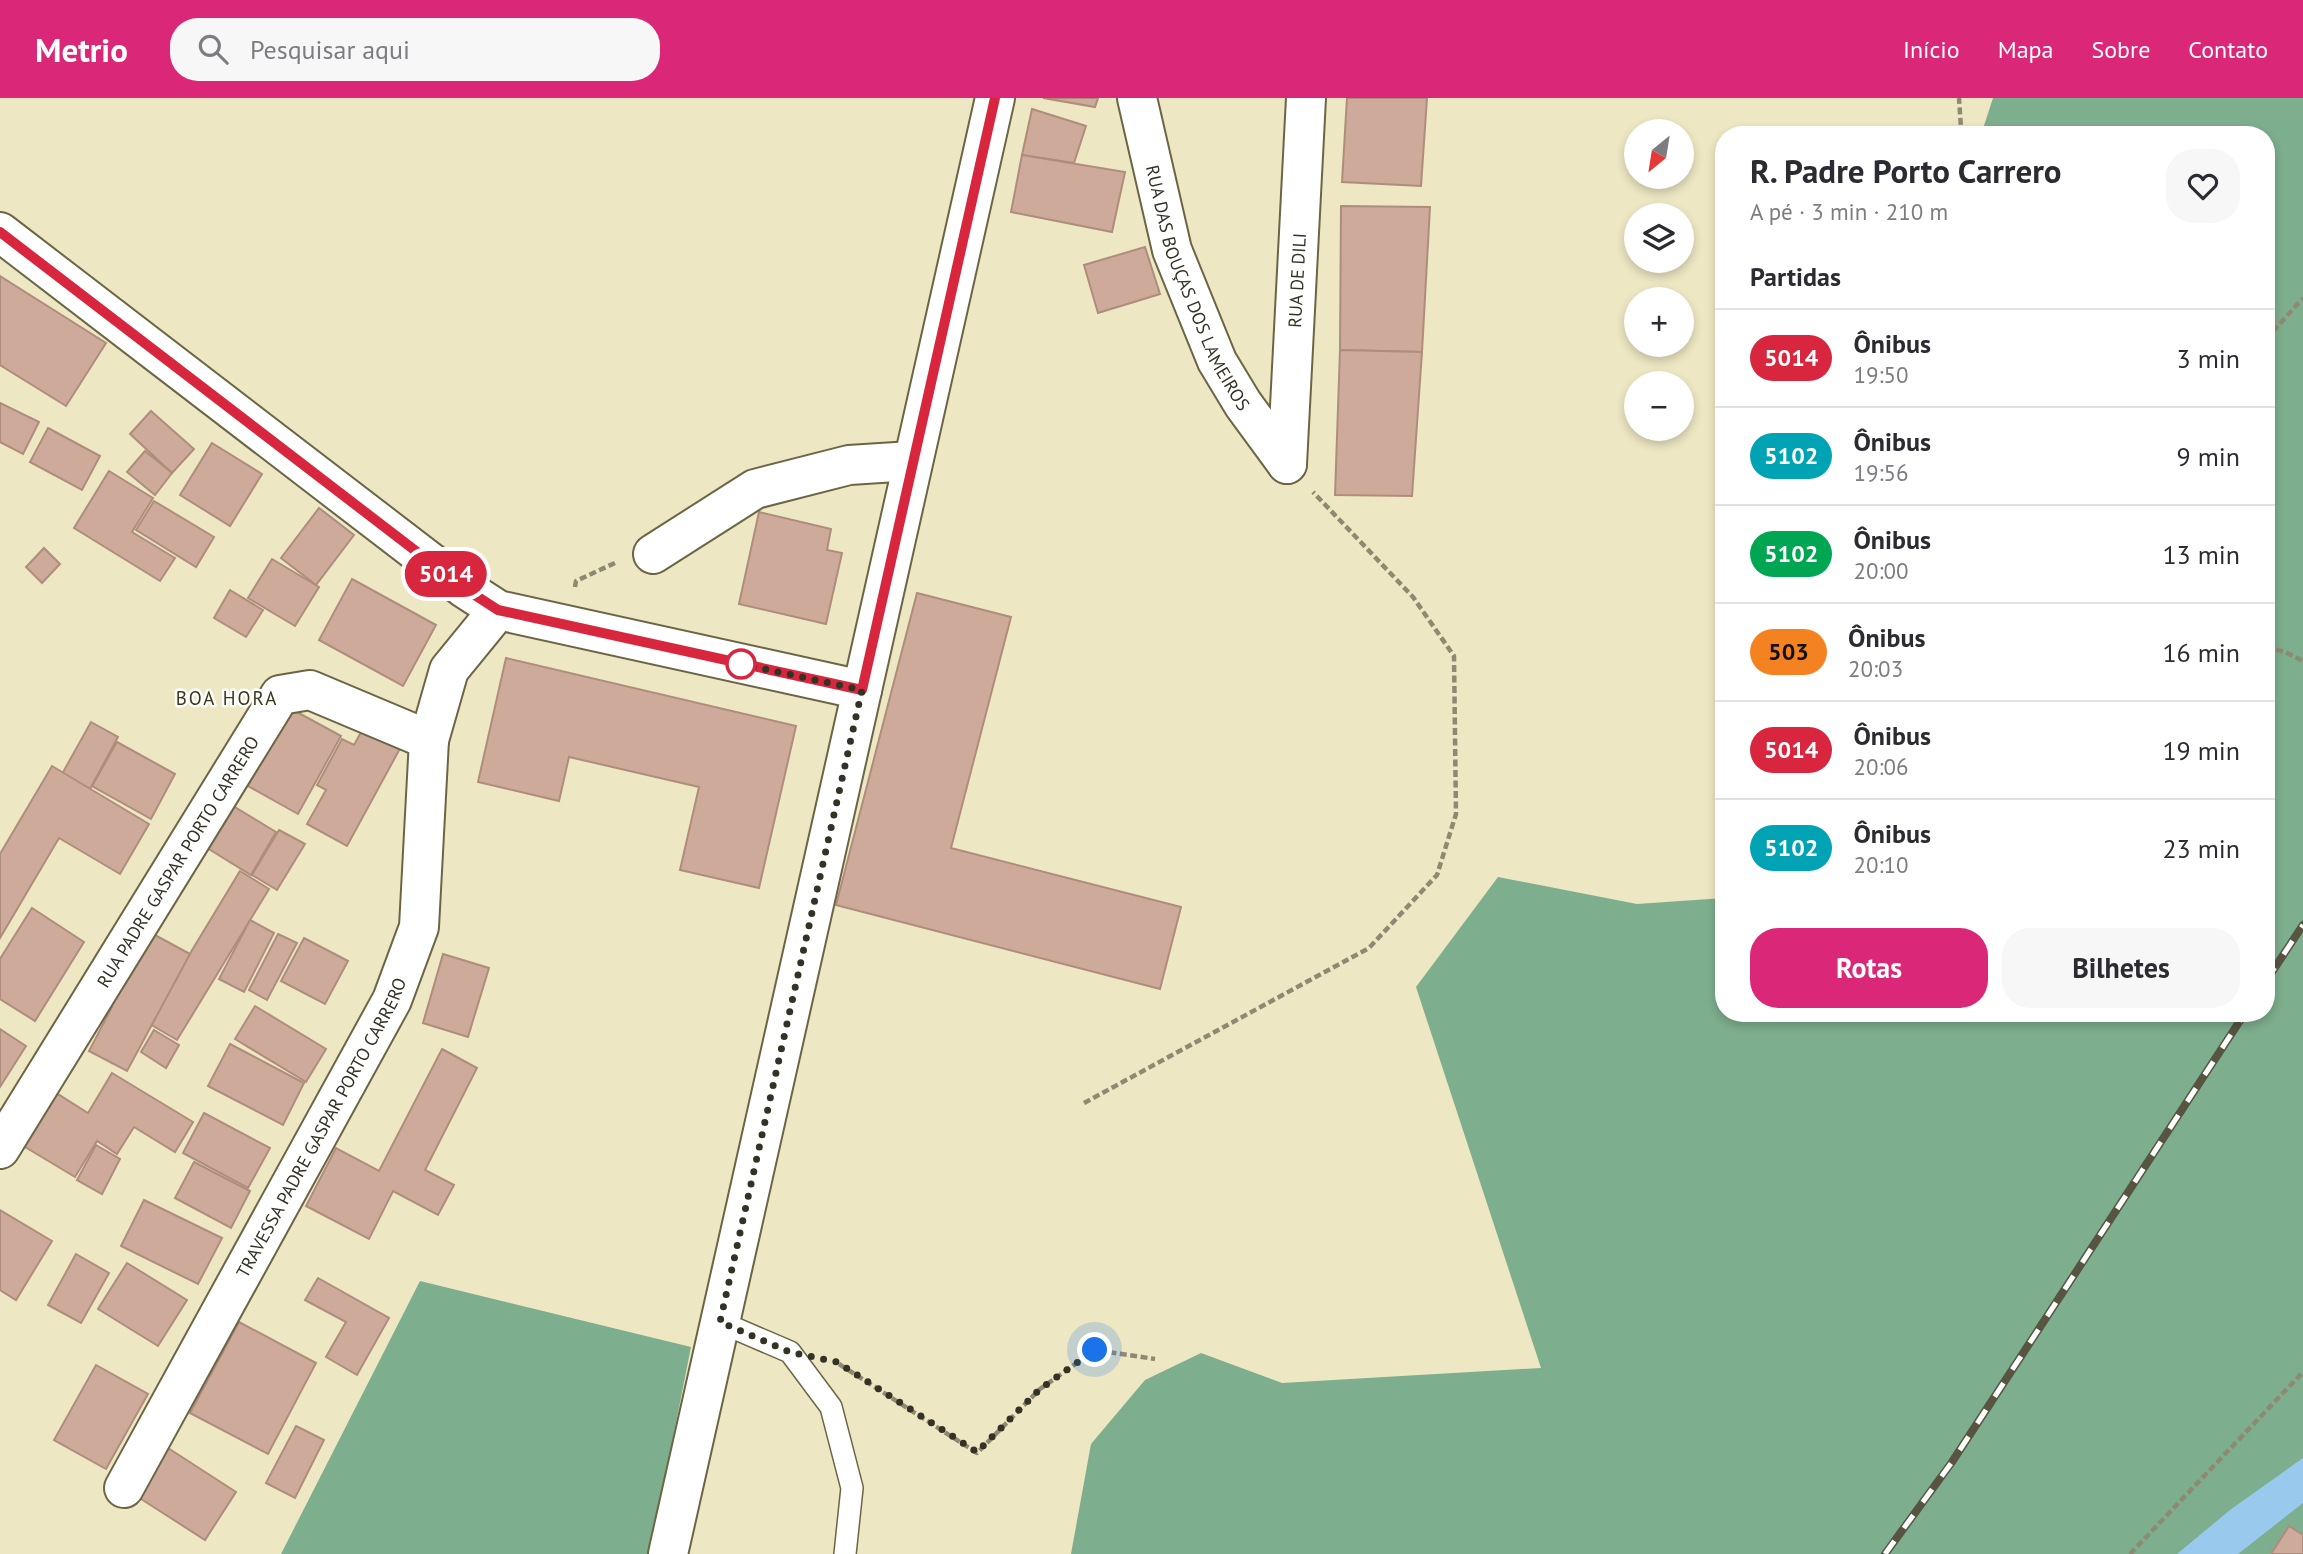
<!DOCTYPE html>
<html lang="pt">
<head>
<meta charset="utf-8">
<style>
  body { margin:0; font-family:"PT Sans",sans-serif; background:#f7f7f7; color:#2b2b33; height:100vh; display:flex; flex-direction:column; font-size:26px; white-space:nowrap }
  * { box-sizing:border-box; margin:0 }
  p { font-size:23px; color:#7c7c81 }
  .icon { flex:none; width:38px; height:38px; fill:none; stroke:currentColor; stroke-width:2; stroke-linecap:round; stroke-linejoin:round }
  .map { position:relative; flex:1; overflow:hidden }
  .panel { position:absolute; left:1715px; top:28px; width:560px; height:896px; display:flex; flex-direction:column; background:#fff; border-radius:28px; box-shadow:0 4px 10px #0003 }
  .panel>* { flex:none }
  .badge { padding:0 14px; border-radius:23px; font-size:24px; line-height:46px }
  .needle { width:46px; rotate:210deg }
  .buttons { position:absolute; left:1624px; top:21px; display:grid; gap:14px }
  .buttons a { display:grid; place-items:center; width:70px; height:70px; border-radius:50%; background:#fff; box-shadow:0 4px 10px #0003; font-size:35px }
  .you { position:absolute; width:35px; height:35px; margin:-18px; border:5px solid #fff; border-radius:50%; background:#1a73e8; box-shadow:0 0 0 10px #1a73e833 }
  .map>.badge { position:absolute; translate:-50% -50%; box-shadow:0 0 0 4px #fff }
  h2 { padding:0 35px; font-size:26px; line-height:63px }
  .round { display:grid; place-items:center; flex:none; width:74px; height:74px; border-radius:28px; background:#f7f7f7 }
  .summary { display:flex; align-items:center; justify-content:space-between; height:119px; padding:0 35px }
  h1 { font-size:33px; font-weight:800; line-height:52px }
  .button { display:flex; gap:14px; margin-top:auto; padding:14px 35px }
  .button a { flex:1; height:80px; border-radius:28px; background:#db2777; color:#fff; font-size:28px; font-weight:800; line-height:80px; text-align:center }
  .button a+a { background:#f7f7f7; color:#2b2b33 }
  ul { padding:0; list-style:none }
  li { display:flex; align-items:center; gap:21px; height:98px; padding:0 35px; border-top:2px solid #e1e1e2 }
  li div { flex:1 }
  li b { display:block; font-size:26px }
  li em { font-style:normal }
  li .badge { min-width:77px; font-weight:700; text-align:center }
  header { display:flex; align-items:center; gap:42px; box-sizing:border-box; height:98px; padding:0 35px; background:#db2777; color:#fff }
  header strong { font-size:33px }
  nav { display:flex; gap:38px; margin-inline-start:auto; font-size:24px }
  .search { width:490px; height:63px; background:#f7f7f7; display:flex; align-items:center; gap:18px; box-sizing:border-box; padding:0 24px; border-radius:28px; color:#7c7c81; font-size:26px }
  .map>svg:first-child { display:block }
</style>
</head>
<body>
<header>
<strong>Metrio</strong>
<div class="search"><svg class="icon" aria-label="search" viewBox="0 0 24 24"><circle cx="10" cy="10" r="6"/><path d="M15 15l6 6"/></svg>Pesquisar aqui</div>
<nav><a>Início</a><a>Mapa</a><a>Sobre</a><a>Contato</a></nav>
</header>
<div class="map">
<svg width="2303" height="1456" viewBox="0 0 2303 1456">
  <rect width="100%" height="100%" fill="#ede7c3"/>
  <!-- forest -->
  <g fill="#7dae8d">
    <polygon points="1993,0 2303,0 2303,1456 1071,1456 1091,1346 1145,1282 1201,1255 1282,1285 1541,1270 1416,889 1498,779 1637,806 1724,800 1724,915 2266,915 2266,37 1981,37"/>
    <polygon points="420,1183 691,1249 650,1456 281,1456"/>
  </g>
  <!-- water -->
  <polygon fill="#99caee" points="2303,1360 2303,1405 2238,1456 2177,1456 2230,1412"/>
  <!-- building -->
  <g fill="#cdaa9a" stroke="#af8d7d" stroke-width="2">
    <polygon points="1043,0 1098,0 1095,9"/>
    <polygon points="1347,0 1427,0 1421,88 1342,84"/>
    <polygon points="1032,11 1086,28 1074,65 1022,57"/>
    <polygon points="1022,57 1125,74 1112,134 1011,114"/>
    <polygon points="1341,108 1430,109 1422,254 1340,252"/>
    <polygon points="1145,149 1160,196 1098,215 1084,167"/>
    <polygon points="0,178 106,245 66,308 0,267"/>
    <polygon points="1340,252 1422,254 1412,398 1335,397"/>
    <polygon points="0,305 39,324 23,356 0,344"/>
    <polygon points="151,313 194,351 172,375 130,336"/>
    <polygon points="48,330 100,358 82,392 30,364"/>
    <polygon points="212,345 262,376 230,428 180,397"/>
    <polygon points="145,353 172,375 155,397 127,374"/>
    <polygon points="109,373 153,400 132,434 175,460 160,483 74,430"/>
    <polygon points="154,403 214,439 196,469 136,432"/>
    <polygon points="319,410 354,437 316,487 281,460"/>
    <polygon points="759,414 831,431 827,452 842,455 826,526 739,506"/>
    <polygon points="44,450 60,466 42,485 26,469"/>
    <polygon points="272,461 319,489 295,528 248,500"/>
    <polygon points="352,481 436,527 403,588 319,542"/>
    <polygon points="230,492 263,512 246,539 214,520"/>
    <polygon points="917,495 1011,519 951,750 1181,809 1160,891 836,807"/>
    <polygon points="506,560 796,628 759,790 680,772 699,689 569,659 559,703 478,684"/>
    <polygon points="284,607 341,638 298,716 239,683"/>
    <polygon points="91,624 118,639 90,691 62,676"/>
    <polygon points="366,625 403,645 347,748 307,726 326,692 317,687 342,641 354,647"/>
    <polygon points="117,644 175,676 151,721 92,688"/>
    <polygon points="52,668 149,726 120,776 59,740 0,840 0,756"/>
    <polygon points="225,703 276,734 251,777 199,745"/>
    <polygon points="279,732 305,746 277,792 252,777"/>
    <polygon points="240,773 269,791 177,942 148,925"/>
    <polygon points="32,810 84,844 35,923 0,901 0,861"/>
    <polygon points="250,822 274,835 244,894 219,881"/>
    <polygon points="142,830 190,856 127,973 89,953 112,909 102,904"/>
    <polygon points="278,836 297,845 267,902 249,892"/>
    <polygon points="304,840 348,863 325,906 281,883"/>
    <polygon points="443,856 489,870 468,939 423,925"/>
    <polygon points="255,908 326,951 306,984 235,941"/>
    <polygon points="0,931 26,948 0,989"/>
    <polygon points="154,932 179,947 166,970 141,954"/>
    <polygon points="230,946 304,985 283,1027 208,988"/>
    <polygon points="442,951 477,970 425,1072 454,1087 438,1117 393,1093 369,1141 306,1108 336,1050 379,1073"/>
    <polygon points="112,975 193,1024 175,1054 134,1029 117,1056 97,1043 75,1079 20,1046 53,993 88,1015"/>
    <polygon points="204,1015 270,1050 248,1090 183,1055"/>
    <polygon points="96,1047 120,1061 102,1096 77,1082"/>
    <polygon points="194,1064 250,1093 231,1130 175,1100"/>
    <polygon points="144,1102 222,1140 198,1186 121,1148"/>
    <polygon points="0,1112 52,1143 16,1202 0,1192"/>
    <polygon points="76,1156 109,1175 81,1225 48,1207"/>
    <polygon points="127,1165 187,1202 158,1248 98,1211"/>
    <polygon points="318,1180 389,1220 357,1277 326,1259 346,1224 305,1202"/>
    <polygon points="239,1224 316,1265 268,1356 190,1315"/>
    <polygon points="96,1267 148,1296 106,1371 54,1342"/>
    <polygon points="296,1328 324,1342 295,1400 266,1385"/>
    <polygon points="168,1350 236,1394 205,1442 138,1399"/>
    <polygon points="2289,1428 2303,1437 2303,1456 2271,1456"/>
  </g>
  <g fill="none" stroke-linecap="round" stroke-linejoin="round">
    <!-- service casing -->
    <g stroke="#6b6546" stroke-width="24">
      <polyline id="service" points="720,1224 790,1254 831,1309 852,1390 845,1456"/>
    </g>
    <!-- minor casing -->
    <g stroke="#6b6546" stroke-width="42">
      <g id="minor">
        <path id="s1" d="M1137,0L1172,152L1217,263L1243,306L1287,366"/>
        <polyline points="0,134 464,490 498,512 862,592"/>
        <path id="s2" d="M1287,366L1306,0"/>
        <polyline points="653,456 755,391 849,367 912,363"/>
        <path id="s3" d="M0,1051L280,597L310,592L429,642L449,572L498,512"/>
        <path id="s4" d="M124,1390L392,902L419,829L429,642"/>
        <polyline points="668,1456 995,0"/>
      </g>
    </g>
    <!-- path -->
    <g stroke="#8e8a72" stroke-width="4.5" stroke-dasharray="7 3.5" stroke-linecap="butt">
      <polyline points="1959,37 1961,30 1959,0"/>
      <polyline points="2266,241 2303,200"/>
      <polyline points="575,489 576,483 617,464"/>
      <polyline points="2266,549 2285,554 2303,563"/>
      <polyline points="1084,1005 1369,850 1437,777 1456,716 1454,558 1413,499 1313,394"/>
      <polyline points="839,1266 977,1355 1040,1291 1095,1252 1155,1261"/>
      <polyline points="2130,1456 2303,1274"/>
    </g>
    <!-- service -->
    <use href="#service" stroke="#fff" stroke-width="21"/>
    <!-- minor -->
    <use href="#minor" stroke="#fff" stroke-width="38"/>
    <!-- rail casing -->
    <g stroke="#575442" stroke-width="8">
      <g id="rail">
        <polyline points="2266,883 2303,827"/>
        <polyline points="1885,1456 1952,1364 2245,915"/>
      </g>
    </g>
    <!-- rail -->
    <use href="#rail" stroke="#fff" stroke-width="5" stroke-dasharray="16" stroke-linecap="butt"/>
  </g>
  <g fill="none" stroke-linecap="round" stroke-linejoin="round">
    <!-- line casing -->
    <g stroke="#fff" stroke-width="16">
      <polyline id="line" points="0,134 464,490 498,512 862,592 995,0"/>
    </g>
    <!-- line -->
    <use href="#line" stroke="#d7263d" stroke-width="10"/>
    <!-- walk -->
    <polyline stroke="#343224" stroke-width="7" stroke-dasharray="0 12.6" points="741,566 862,592 720,1224 790,1254 837,1264 977,1354 1040,1291 1095,1252"/>
  </g>
  <!-- markers -->
  <circle fill="#fff" stroke="#d7263d" stroke-width="3.5" cx="741" cy="566" r="14"/>
  <g text-anchor="middle" dominant-baseline="central" stroke-width="5" stroke-linejoin="round" paint-order="stroke">
    <!-- street labels -->
    <g font-size="18" fill="#343224" stroke="#fff">
      <text stroke="none"><textPath href="#s2" startOffset="184">RUA DE DILI</textPath></text>
      <text stroke="none"><textPath href="#s1" startOffset="200">RUA DAS BOUÇAS DOS LAMEIROS</textPath></text>
      <text stroke="none"><textPath href="#s3" startOffset="338">RUA PADRE GASPAR PORTO CARRERO</textPath></text>
      <text stroke="none"><textPath href="#s4" startOffset="411">TRAVESSA PADRE GASPAR PORTO CARRERO</textPath></text>
    </g>
    <!-- neighbourhood labels -->
    <g font-size="19" letter-spacing="2" fill="#3c3718" stroke="#fff">
      <text x="227" y="600">BOA HORA</text>
    </g>
  </g>
</svg>
<div class="buttons">
<a><svg class="needle" viewBox="-14 -14 28 28"><path d="M0-13l5 13h-10z" fill="#e53935"/><path d="M0 13l5-13h-10z" fill="#7c7c81"/></svg></a>
<a><svg class="icon" aria-label="layers" viewBox="0 0 24 24"><path d="M12 4l9 5-9 5-9-5zM3 14l9 5 9-5"/></svg></a>
<a>+</a>
<a>−</a>
</div>
<div class="you" style="left:1095px;top:1252px"></div>
<b class="badge" style="left:446px;top:476px;background:#d7263d;color:#fff">5014</b>
<section class="panel">
<div class="summary"><div><h1>R. Padre Porto Carrero</h1><p>A pé · 3 min · 210 m</p></div><a class="round"><svg class="icon" aria-label="heart" viewBox="0 0 24 24"><path d="M12 20l-8-8c-3-5 5-10 8-4 3-6 11-1 8 4z"/></svg></a></div>
<h2>Partidas</h2>
<ul>
<li><span class="badge" style="background:#d7263d;color:#fff">5014</span><div><b>Ônibus</b><p>19:50</p></div><em>3 min</em></li>
<li><span class="badge" style="background:#00a3b4;color:#fff">5102</span><div><b>Ônibus</b><p>19:56</p></div><em>9 min</em></li>
<li><span class="badge" style="background:#00a651;color:#fff">5102</span><div><b>Ônibus</b><p>20:00</p></div><em>13 min</em></li>
<li><span class="badge" style="background:#f58220;color:#111">503</span><div><b>Ônibus</b><p>20:03</p></div><em>16 min</em></li>
<li><span class="badge" style="background:#d7263d;color:#fff">5014</span><div><b>Ônibus</b><p>20:06</p></div><em>19 min</em></li>
<li><span class="badge" style="background:#00a3b4;color:#fff">5102</span><div><b>Ônibus</b><p>20:10</p></div><em>23 min</em></li>
</ul>
<div class="button"><a>Rotas</a><a>Bilhetes</a></div>
</section>
</div>
</body>
</html>
